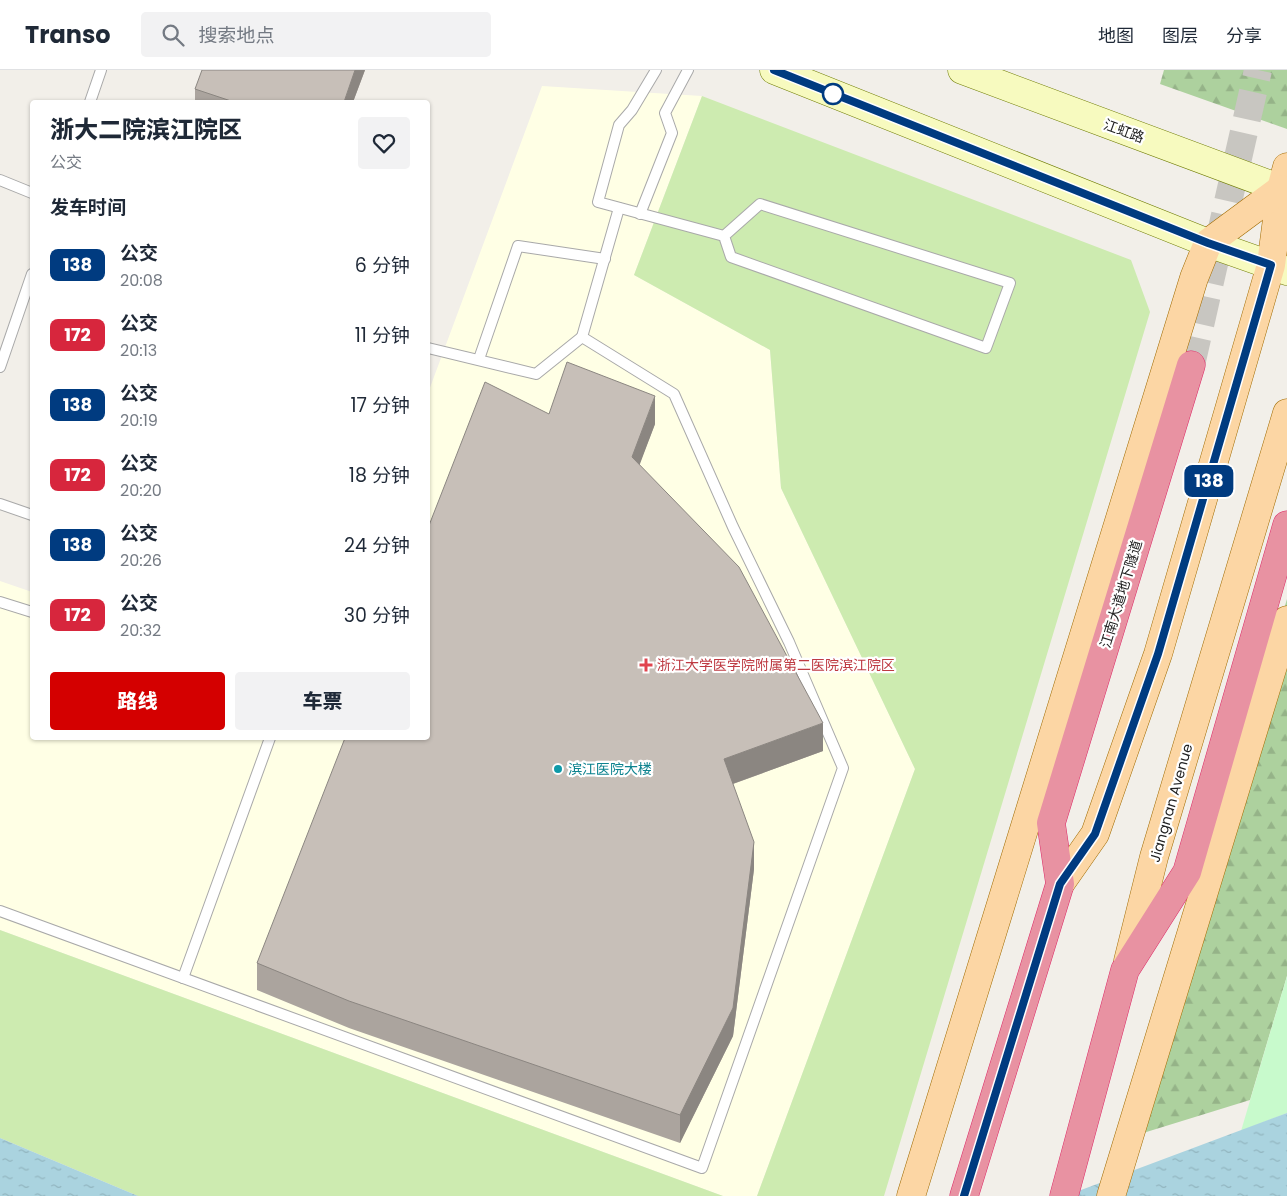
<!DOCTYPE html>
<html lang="zh">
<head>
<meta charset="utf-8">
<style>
  body { margin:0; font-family:Poppins,"Noto Sans SC",sans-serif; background:#f2f2f3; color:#1f2937; height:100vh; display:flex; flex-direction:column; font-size:19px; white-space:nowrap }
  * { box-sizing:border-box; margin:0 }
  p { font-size:16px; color:#747a83 }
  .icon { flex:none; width:28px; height:28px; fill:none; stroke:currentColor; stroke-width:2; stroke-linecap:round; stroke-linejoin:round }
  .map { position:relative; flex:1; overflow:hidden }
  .drawer { position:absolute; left:30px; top:30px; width:400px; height:640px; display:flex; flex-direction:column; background:#fff; border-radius:5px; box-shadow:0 1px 4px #0004 }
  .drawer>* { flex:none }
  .badge { padding:0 10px; border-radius:8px; font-size:18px; line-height:32px }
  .map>.badge { position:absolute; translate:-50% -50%; box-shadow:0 0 0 2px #fff }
  h2 { padding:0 20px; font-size:19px; line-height:45px }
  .round { display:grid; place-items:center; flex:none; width:52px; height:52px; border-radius:5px; background:#f2f2f3 }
  .summary { display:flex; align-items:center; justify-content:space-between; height:85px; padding:0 20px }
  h1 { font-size:24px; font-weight:800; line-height:38px }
  .button { display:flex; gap:10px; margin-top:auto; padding:10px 20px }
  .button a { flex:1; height:58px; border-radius:5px; background:#d40000; color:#fff; font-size:20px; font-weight:800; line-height:58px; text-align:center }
  .button a+a { background:#f2f2f3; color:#1f2937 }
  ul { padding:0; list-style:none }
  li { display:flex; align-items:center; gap:15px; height:70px; padding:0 20px }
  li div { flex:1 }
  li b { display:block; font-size:19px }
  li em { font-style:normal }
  li .badge { min-width:55px; font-weight:700; text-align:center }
  header { display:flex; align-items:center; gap:30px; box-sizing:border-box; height:70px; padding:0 25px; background:#fff; border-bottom:1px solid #e0e1e3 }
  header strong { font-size:24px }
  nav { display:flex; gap:28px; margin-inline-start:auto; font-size:18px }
  .search { width:350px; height:45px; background:#f2f2f3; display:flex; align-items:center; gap:12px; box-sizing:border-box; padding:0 18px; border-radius:5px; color:#747a83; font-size:19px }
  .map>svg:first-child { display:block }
</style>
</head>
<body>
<header>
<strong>Transo</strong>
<div class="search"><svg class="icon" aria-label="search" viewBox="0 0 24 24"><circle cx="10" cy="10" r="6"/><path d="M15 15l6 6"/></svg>搜索地点</div>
<nav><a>地图</a><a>图层</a><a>分享</a></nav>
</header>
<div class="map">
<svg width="1287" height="1126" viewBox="0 0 1287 1126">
  <defs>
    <pattern id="forest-firs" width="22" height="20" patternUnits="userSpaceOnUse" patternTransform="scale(1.25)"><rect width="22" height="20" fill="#add19e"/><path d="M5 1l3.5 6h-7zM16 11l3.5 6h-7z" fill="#95b388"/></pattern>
    <pattern id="water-ripples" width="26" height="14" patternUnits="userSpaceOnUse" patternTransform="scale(1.25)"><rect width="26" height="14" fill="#aad3df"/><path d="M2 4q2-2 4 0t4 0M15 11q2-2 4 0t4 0" fill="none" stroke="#92b5bf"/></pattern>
  </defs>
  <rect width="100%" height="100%" fill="#f2efe9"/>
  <!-- education -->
  <polygon fill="#ffffe5" points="542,16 702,26 634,205 770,280 781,418 915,699 757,1126 723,1126 0,860 0,511 32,522 32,668 428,668 428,323"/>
  <!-- grass -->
  <g fill="#cdebb0">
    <polygon points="702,26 1131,190 1150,242 884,1126 757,1126 915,699 781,418 770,280 634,205"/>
    <polygon points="0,860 723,1126 138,1126 0,1068"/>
  </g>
  <!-- forest -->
  <g fill="url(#forest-firs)">
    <polygon points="1164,0 1287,0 1287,59 1160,14"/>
    <polygon points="1287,529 1287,906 1250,1030 1127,1068"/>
  </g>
  <!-- park -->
  <polygon fill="#c8facc" points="1287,906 1287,1043 1241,1061"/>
  <!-- water -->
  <g fill="url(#water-ripples)">
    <polygon points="1287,1043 1287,1126 1065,1126"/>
    <polygon points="0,1068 138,1126 0,1126"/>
  </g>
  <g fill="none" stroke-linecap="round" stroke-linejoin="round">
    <!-- highway-tunnel -->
    <polyline stroke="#c8c6c1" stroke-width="28" stroke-dasharray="28 14" stroke-linecap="butt" points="1191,295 1258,0"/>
    <!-- lane casing -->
    <g stroke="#a9a9a9" stroke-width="12">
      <g id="lane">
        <polyline points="656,0 632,40 619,55 598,132 724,166 731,187 986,278 1010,213 760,134 724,166"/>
        <polyline points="90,32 101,0"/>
        <polyline points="0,110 32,123"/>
        <polyline points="640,144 672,63 665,43 688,0"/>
        <polyline points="428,278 536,304 582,267"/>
        <polyline points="479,289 518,176 605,189"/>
        <polyline points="0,297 32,204"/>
        <polyline points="0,434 32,445"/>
        <polyline points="0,532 32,542"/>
        <polyline points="0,841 702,1098 843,698 789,572 733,457 674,324 582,267 619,138"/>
        <polyline points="183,908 270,668"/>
      </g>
    </g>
    <!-- secondary casing -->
    <g stroke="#707d05" stroke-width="29">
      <g id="secondary">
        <polyline points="774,0 1208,173 1287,201"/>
        <polyline points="962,0 1287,121"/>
      </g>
    </g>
    <!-- primary casing -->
    <g stroke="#a06b00" stroke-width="29">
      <g id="primary">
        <polyline points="1060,814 1095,764 1158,584 1271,195 1281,119 1287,97"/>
        <polyline points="1128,891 1154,787 1287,343"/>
        <polyline points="911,1126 1194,208 1208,173 1281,119"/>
        <polyline points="1111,1126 1287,550"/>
      </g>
    </g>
    <!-- highway casing -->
    <g stroke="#dc2a67" stroke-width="29">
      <g id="highway">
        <polyline points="964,1126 1060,814 1051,753 1191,295"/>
        <polyline points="1064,1126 1125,900 1187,802 1287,455"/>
      </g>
    </g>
    <!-- lane -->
    <use href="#lane" stroke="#fff" stroke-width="10"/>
    <!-- secondary -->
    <use href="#secondary" stroke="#f7fabf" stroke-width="28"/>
    <!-- primary -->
    <use href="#primary" stroke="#fcd6a4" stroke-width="28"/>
    <!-- highway -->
    <use href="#highway" stroke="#e892a2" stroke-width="28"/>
  </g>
  <!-- wall -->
  <g fill="#aba49e">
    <polygon points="365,0 353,32 195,32 195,19"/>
    <polygon points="549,344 655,354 639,395 823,681 733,714 754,799 733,966 680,1073 349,958 257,920 257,893"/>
  </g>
  <!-- shaded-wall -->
  <g fill="#8b8681">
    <polygon points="355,0 365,0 353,32 344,32"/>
    <polygon points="655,326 655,354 632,415 632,387"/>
    <polygon points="823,653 823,681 724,717 724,689"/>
    <polygon points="754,772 754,799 733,966 680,1073 680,1045"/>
  </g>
  <!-- building -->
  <g fill="#c7bfb8" stroke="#8b8681">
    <polygon points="202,0 355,0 344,32 234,32 195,19"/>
    <polygon points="567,292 655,326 632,387 739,497 823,653 724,689 754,772 733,938 680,1045 349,931 257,893 345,668 428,668 428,458 485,312 549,344"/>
  </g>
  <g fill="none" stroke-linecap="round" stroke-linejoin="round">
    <!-- line casing -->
    <g stroke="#fff" stroke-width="11">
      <polyline id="line" points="774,0 1208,173 1271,195 1158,584 1095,764 1060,814 964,1126"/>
    </g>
    <!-- line -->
    <use href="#line" stroke="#003b80" stroke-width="8"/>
  </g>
  <!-- markers -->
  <circle fill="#fff" stroke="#003b80" stroke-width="2.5" cx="833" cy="24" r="10"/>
  <path fill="#e0444e" stroke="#fff" stroke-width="2" d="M643.5 587.5h5v5h5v5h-5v5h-5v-5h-5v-5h5z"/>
  <circle fill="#0f9aa8" stroke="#fff" stroke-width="2" cx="558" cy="699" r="5"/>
  <g text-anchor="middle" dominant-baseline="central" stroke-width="4.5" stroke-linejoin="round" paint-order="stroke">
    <!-- street labels -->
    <g font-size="14" fill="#222" stroke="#fff">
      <text transform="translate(1124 61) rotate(20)">江虹路</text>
      <text transform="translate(1121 524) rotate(-73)">江南大道地下隧道</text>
      <text transform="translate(1171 733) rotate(-74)">Jiangnan Avenue</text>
    </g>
    <!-- health labels -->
    <g font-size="14" fill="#be3a42" stroke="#fff" text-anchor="start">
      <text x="657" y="595">浙江大学医学院附属第二医院滨江院区</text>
    </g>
    <!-- culture labels -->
    <g font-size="14" fill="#0d838f" stroke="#fff" text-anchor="start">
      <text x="568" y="699">滨江医院大楼</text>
    </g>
  </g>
</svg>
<b class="badge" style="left:1209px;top:411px;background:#003b80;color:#fff">138</b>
<section class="drawer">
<div class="summary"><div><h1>浙大二院滨江院区</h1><p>公交</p></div><a class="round"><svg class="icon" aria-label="heart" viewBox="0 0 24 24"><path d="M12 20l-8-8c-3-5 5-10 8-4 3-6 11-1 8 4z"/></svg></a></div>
<h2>发车时间</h2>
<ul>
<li><span class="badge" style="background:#003b80;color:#fff">138</span><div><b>公交</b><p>20:08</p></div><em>6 分钟</em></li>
<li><span class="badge" style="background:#d7263d;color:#fff">172</span><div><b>公交</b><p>20:13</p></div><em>11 分钟</em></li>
<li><span class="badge" style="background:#003b80;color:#fff">138</span><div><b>公交</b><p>20:19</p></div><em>17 分钟</em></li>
<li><span class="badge" style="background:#d7263d;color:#fff">172</span><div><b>公交</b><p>20:20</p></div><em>18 分钟</em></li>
<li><span class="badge" style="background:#003b80;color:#fff">138</span><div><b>公交</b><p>20:26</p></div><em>24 分钟</em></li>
<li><span class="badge" style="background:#d7263d;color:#fff">172</span><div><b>公交</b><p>20:32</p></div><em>30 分钟</em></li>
</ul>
<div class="button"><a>路线</a><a>车票</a></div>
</section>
</div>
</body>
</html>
